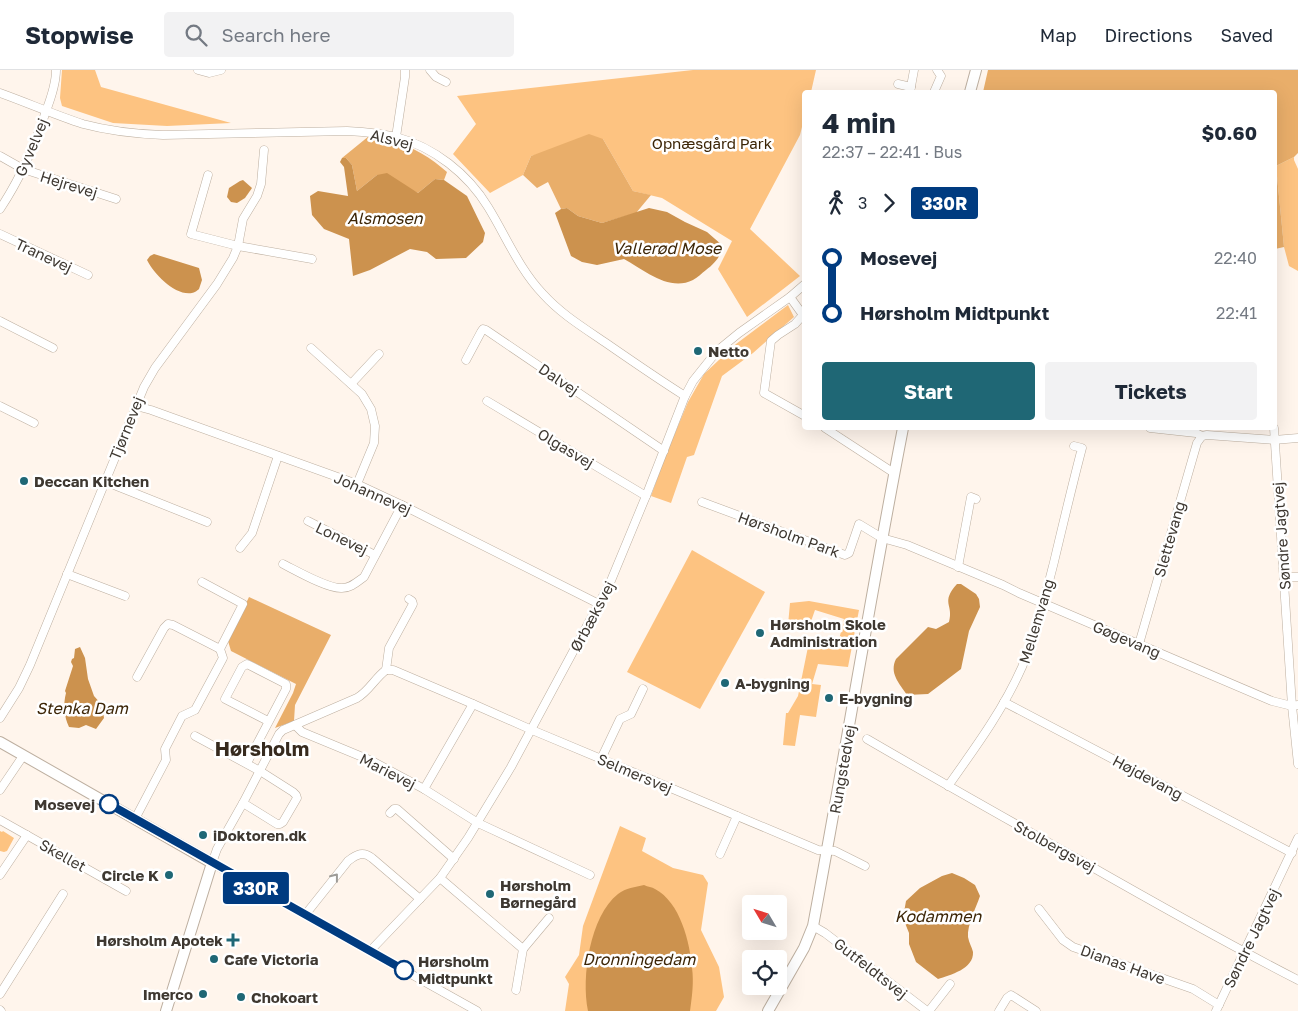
<!DOCTYPE html>
<html lang="en">
<head>
<meta charset="utf-8">
<style>
  body { margin:0; font-family:"Golos Text",sans-serif; background:#f2f2f3; color:#1f2937; height:100vh; display:flex; flex-direction:column; font-size:19px; white-space:nowrap }
  * { box-sizing:border-box; margin:0 }
  p { font-size:16px; color:#747a83 }
  .icon { flex:none; width:28px; height:28px; fill:none; stroke:currentColor; stroke-width:2; stroke-linecap:round; stroke-linejoin:round }
  .map { position:relative; flex:1; overflow:hidden }
  .details { position:absolute; left:802px; top:20px; width:475px; height:340px; display:flex; flex-direction:column; background:#fff; border-radius:5px; box-shadow:0 5px 20px #0002 }
  .details>* { flex:none }
  .badge { padding:0 10px; border-radius:4px; font-size:18px; line-height:32px }
  .needle { width:32px; rotate:308deg }
  .buttons { position:absolute; left:742px; top:825px; display:grid; gap:10px }
  .buttons a { display:grid; place-items:center; width:45px; height:45px; border-radius:5px; background:#fff; box-shadow:0 5px 20px #0002; font-size:25px }
  .map>.badge { position:absolute; translate:-50% -50%; box-shadow:0 0 0 2px #fff }
  .legs { display:flex; align-items:center; gap:8px; height:55px; padding:0 20px; font-size:16px }
  .legs p { margin-inline-start:auto }
  .summary { display:flex; align-items:center; justify-content:space-between; height:85px; padding:0 20px }
  h1 { font-size:28px; font-weight:700; line-height:38px }
  .button { display:flex; gap:10px; margin-top:auto; padding:10px 20px }
  .button a { flex:1; height:58px; border-radius:5px; background:#1f6775; color:#fff; font-size:20px; font-weight:700; line-height:58px; text-align:center }
  .button a+a { background:#f2f2f3; color:#1f2937 }
  ul { padding:0 20px; list-style:none }
  li { display:flex; align-items:center; gap:18px; height:55px; font-size:19px }
  li i { display:grid; place-items:center; width:8px; height:100%; margin:0 6px; background:currentColor }
  li i::after { content:''; width:12px; height:12px; margin:-6px; border:4px solid; border-radius:50%; background:#fff }
  li p { margin-inline-start:auto }
  li:first-child i { background:linear-gradient(#0000 50%,currentColor 0) }
  li:last-child i { background:linear-gradient(currentColor 50%,#0000 0) }
  header { display:flex; align-items:center; gap:30px; box-sizing:border-box; height:70px; padding:0 25px; background:#fff; border-bottom:1px solid #e0e1e3 }
  header strong { font-size:24px }
  nav { display:flex; gap:28px; margin-inline-start:auto; font-size:18px }
  .search { width:350px; height:45px; background:#f2f2f3; display:flex; align-items:center; gap:12px; box-sizing:border-box; padding:0 18px; border-radius:5px; color:#747a83; font-size:19px }
  .map>svg:first-child { display:block }
</style>
</head>
<body>
<header>
<strong>Stopwise</strong>
<div class="search"><svg class="icon" aria-label="search" viewBox="0 0 24 24"><circle cx="10" cy="10" r="6"/><path d="M15 15l6 6"/></svg>Search here</div>
<nav><a>Map</a><a>Directions</a><a>Saved</a></nav>
</header>
<div class="map">
<svg width="1298" height="941" viewBox="0 0 1298 941">
  <rect width="100%" height="100%" fill="#fff5ec"/>
  <!-- green -->
  <g fill="#fdc381">
    <polygon points="62,0 95,0 101,17 231,53 167,56 113,53 62,36 60,28"/>
    <polygon points="693,0 816,0 811,22 805,22 805,45 800,65 750,159 800,206 747,247 718,199 732,171 662,128 633,121 603,69 531,86 523,105 490,123 453,84 476,54 457,26"/>
    <polygon points="1294,87 1294,90 1298,99 1298,201 1289,196 1284,177 1276,96"/>
    <polygon points="788,235 794,247 753,283 722,306 694,385 687,387 671,433 651,426 665,387 688,332 704,304 736,274"/>
    <polygon points="692,480 765,522 700,639 627,602"/>
    <polygon points="809,531 859,540 848,597 818,594 812,614 821,615 816,647 800,645 795,676 783,675 786,643 788,643 798,626 809,572 837,578 844,549 815,540 809,557 788,555 790,533"/>
    <polygon points="620,756 646,768 642,781 673,798 703,805 708,813 701,860 719,897 724,927 716,941 565,941 569,914 565,907 579,885 583,856"/>
    <polygon points="0,761 2,762 3,761 14,768 7,781 4,782 0,781"/>
  </g>
  <!-- forest -->
  <g fill="#e9ae6a">
    <polygon points="988,0 1298,0 1298,83 1294,87 1276,96 1284,177 1275,179 1275,22 983,22"/>
    <polygon points="589,64 603,69 633,121 651,125 636,143 602,153 578,146 567,138 561,139 548,112 537,118 523,105 531,86"/>
    <path d="M369,66C377,67 385,68 393,71C413,77 431,88 447,102L444,110L435,109L418,123L377,105L357,121L352,95L346,88H342Z"/>
    <polygon points="249,527 331,565 295,635 294,651 275,658 293,623 296,614 231,581 228,571"/>
  </g>
  <!-- water -->
  <g fill="#cc924e">
    <polygon points="342,88 346,88 352,95 357,121 377,105 387,103 418,123 435,109 444,110 467,126 485,163 483,172 466,188 436,189 427,182 410,179 370,200 353,206 349,169 324,159 312,145 310,126 318,121 348,126 344,97 340,92"/>
    <polygon points="243,110 252,118 245,128 237,133 231,132 227,127 229,118 240,111"/>
    <path d="M567,138L578,146L602,153L649,138L667,142L685,152L707,162L722,175C722,186 714,194 706,200C702,203 697,208 693,210C669,222 644,200 624,189L597,195L582,192L571,186L555,143L561,139Z"/>
    <path d="M154,184L199,198L202,210L199,219C198,220 194,223 192,223C175,226 154,204 147,190L150,186Z"/>
    <path d="M957,514H961L976,524L979,529L980,537L969,561L961,599L928,624L907,625C899,613 889,603 896,589L928,557L936,559L949,552C954,534 940,533 957,514Z"/>
    <path d="M80,577L85,588L88,609L94,626L102,635L104,648L96,659L86,655L79,658L69,657C64,647 63,634 66,623L65,621L73,596L71,592L72,589L74,588L75,579Z"/>
    <path d="M952,803L964,808L975,815L980,826C976,838 967,855 968,867C969,873 972,877 973,882C974,899 950,905 938,909L916,892L909,874V863L903,848L906,831L920,818L942,806Z"/>
    <path d="M644,815C648,817 652,817 655,819C680,832 690,872 692,898C694,912 692,927 690,941H588C581,907 590,846 618,824C626,818 635,817 644,815Z"/>
  </g>
  <g fill="none" stroke-linecap="round" stroke-linejoin="round">
    <!-- minor casing -->
    <g stroke="#bdafa0" stroke-width="9">
      <g id="minor">
        <polyline points="198,0 209,3 221,0"/>
        <polyline points="430,0 436,7 446,12"/>
        <polyline points="898,14 911,17"/>
        <polyline points="910,22 914,0"/>
        <polyline points="934,22 941,6 937,0"/>
        <path d="M0,23C28,33 55,45 83,54C109,61 136,64 163,65L347,61C364,62 380,63 396,67C434,77 468,104 488,137C506,166 519,199 543,224C561,244 584,258 606,273C632,291 658,309 685,326"/>
        <polyline points="396,67 405,7 405,0"/>
        <polyline points="0,86 23,99 116,129"/>
        <polyline points="208,105 191,164 238,176 312,189"/>
        <path d="M0,139C20,109 35,75 46,41C51,28 56,14 56,0"/>
        <polyline points="0,164 88,205"/>
        <polyline points="790,227 803,245 805,243"/>
        <polyline points="803,245 795,254 778,265 771,271 764,323 805,346"/>
        <polyline points="0,251 53,278"/>
        <polyline points="311,278 362,324 371,339 375,356 374,373 357,414"/>
        <polyline points="466,290 481,262 483,259 486,260 664,381"/>
        <polyline points="351,314 379,284"/>
        <polyline points="487,331 646,426"/>
        <polyline points="0,336 34,353"/>
        <polyline points="136,336 151,340 357,414 402,435 599,534"/>
        <polyline points="825,358 894,403"/>
        <polyline points="1150,358 1196,363 1202,366"/>
        <polyline points="1274,358 1292,636 1298,694"/>
        <polyline points="104,411 207,452"/>
        <polyline points="702,432 845,485 849,483 859,454 882,468 907,475 1003,515 1019,523 1272,631 1292,636 1298,635"/>
        <polyline points="308,451 375,485"/>
        <polyline points="240,478 252,463 278,386"/>
        <path d="M283,494C297,501 328,519 342,518C351,518 357,512 364,507L402,435"/>
        <polyline points="958,497 971,427 976,429"/>
        <polyline points="67,504 125,526"/>
        <polyline points="1284,507 1298,507"/>
        <polyline points="1139,574 1197,373 1202,366 1207,365 1274,370 1298,368"/>
        <path d="M386,600C375,608 369,621 357,628L283,660L279,664L243,733L217,779L212,793L477,941"/>
        <polyline points="386,600 393,600 473,634 532,660 654,711 818,780 835,781 865,796"/>
        <polyline points="386,600 389,578 413,534 412,531 409,529"/>
        <polyline points="137,607 164,558 168,554 173,555 220,579"/>
        <polyline points="1004,632 1292,783"/>
        <polyline points="0,648 19,618 30,595 144,317 155,298 217,214 233,188 238,176 243,149 257,126 261,114 264,80"/>
        <polyline points="295,655 302,662 372,691 424,719 478,753 590,805"/>
        <polyline points="195,666 260,701 293,722 296,725 297,728 283,752 280,754 277,754 243,733"/>
        <path d="M867,669C939,711 1012,752 1085,793C1155,833 1226,873 1298,910"/>
        <polyline points="601,689 620,649 631,644 643,619"/>
        <polyline points="247,693 286,619 286,614 247,594 242,597 225,629 268,651"/>
        <path d="M948,716C975,678 1003,640 1022,597C1036,563 1045,527 1054,492C1063,454 1072,416 1082,378L1074,376"/>
        <polyline points="424,719 473,634"/>
        <polyline points="0,720 23,686"/>
        <polyline points="390,743 394,739 397,739 454,789"/>
        <polyline points="135,749 166,690 165,679 182,646 195,640 223,588 220,579 243,534 202,512"/>
        <polyline points="0,750 126,821"/>
        <polyline points="720,784 737,746"/>
        <polyline points="0,805 27,765"/>
        <polyline points="440,808 523,879 549,848"/>
        <polyline points="1039,839 1063,870 1073,877 1193,919 1219,935"/>
        <path d="M305,845L348,791C357,784 363,781 372,788L420,829"/>
        <polyline points="813,856 825,863 927,941"/>
        <polyline points="370,881 440,808 468,768 511,697 610,513 646,426 685,326 693,311 717,281 739,263 790,227 805,214"/>
        <polyline points="516,920 523,879"/>
        <polyline points="0,924 63,824"/>
        <polyline points="0,940 1,941"/>
        <polyline points="929,941 950,914"/>
        <polyline points="999,941 1007,928 1011,925 1036,941"/>
        <polyline points="1216,941 1298,768"/>
      </g>
    </g>
    <!-- major casing -->
    <g stroke="#bdafa0" stroke-width="12">
      <g id="major">
        <polyline points="970,22 976,0"/>
        <polyline points="0,672 212,793 166,941"/>
        <path d="M768,941L804,878L813,856C844,690 871,523 903,358"/>
      </g>
    </g>
    <!-- minor -->
    <use href="#minor" stroke="#fff" stroke-width="8"/>
    <!-- major -->
    <use href="#major" stroke="#fff" stroke-width="10"/>
  </g>
  <!-- one-way arrows -->
  <defs><path id="oneway-chevron" d="M-2-3.5L2.5 0L-2 3.5" fill="none" stroke-width="1.6" stroke-linecap="round" stroke-linejoin="round" transform="scale(1.25)"/></defs>
  <use stroke="#9e9c98" href="#oneway-chevron" transform="translate(335 807) rotate(-52)"/>
  <g fill="none" stroke-linecap="round" stroke-linejoin="round">
    <!-- line-1 casing -->
    <g stroke="#fff" stroke-width="11">
      <polyline id="line-1" points="109,734 404,900"/>
    </g>
    <!-- line-1 -->
    <use href="#line-1" stroke="#003b80" stroke-width="8"/>
  </g>
  <!-- markers -->
  <g fill="#1f6775" stroke="#fff" stroke-width="2">
    <circle cx="698" cy="281" r="5"/>
    <circle cx="24" cy="411" r="5"/>
    <circle cx="760" cy="563" r="5"/>
    <circle cx="725" cy="613" r="5"/>
    <circle cx="829" cy="628" r="5"/>
    <circle cx="203" cy="765" r="5"/>
    <circle cx="169" cy="805" r="5"/>
    <circle cx="490" cy="824" r="5"/>
    <path d="M230.5 862.5h5v5h5v5h-5v5h-5v-5h-5v-5h5z"/>
    <circle cx="214" cy="889" r="5"/>
    <circle cx="203" cy="924" r="5"/>
    <circle cx="241" cy="927" r="5"/>
  </g>
  <g fill="#fff" stroke="#003b80" stroke-width="2.5">
    <circle cx="109" cy="734" r="9"/>
    <circle cx="404" cy="900" r="9"/>
  </g>
  <g text-anchor="middle" dominant-baseline="central" stroke-width="5" stroke-linejoin="round" paint-order="stroke">
    <!-- street labels -->
    <g font-size="15" fill="#3e3831" stroke="#fff">
      <text transform="translate(392 69) rotate(14)">Alsvej</text>
      <text transform="translate(31 77) rotate(-67)">Gyvelvej</text>
      <text transform="translate(69 114) rotate(17)">Hejrevej</text>
      <text transform="translate(44 185) rotate(25)">Tranevej</text>
      <text transform="translate(559 309) rotate(34)">Dalvej</text>
      <text transform="translate(126 358) rotate(-68)">Tjørnevej</text>
      <text transform="translate(566 378) rotate(31)">Olgasvej</text>
      <text transform="translate(373 423) rotate(24)">Johannevej</text>
      <text transform="translate(789 464) rotate(20)">Hørsholm Park</text>
      <text transform="translate(1281 466) rotate(-94)">Søndre Jagtvej</text>
      <text transform="translate(342 468) rotate(26)">Lonevej</text>
      <text transform="translate(1169 469) rotate(-74)">Slettevang</text>
      <text transform="translate(592 546) rotate(-62)">Ørbæksvej</text>
      <text transform="translate(1036 551) rotate(-73)">Mellemvang</text>
      <text transform="translate(1127 569) rotate(23)">Gøgevang</text>
      <text transform="translate(842 699) rotate(-80)">Rungstedvej</text>
      <text transform="translate(388 701) rotate(27)">Marievej</text>
      <text transform="translate(635 703) rotate(23)">Selmersvej</text>
      <text transform="translate(1148 707) rotate(28)">Højdevang</text>
      <text transform="translate(1055 776) rotate(29)">Stolbergsvej</text>
      <text transform="translate(63 785) rotate(29)">Skellet</text>
      <text transform="translate(1251 868) rotate(-64)">Søndre Jagtvej</text>
      <text transform="translate(1123 894) rotate(20)">Dianas Have</text>
      <text transform="translate(871 898) rotate(38)">Gutfeldtsvej</text>
    </g>
    <!-- park labels -->
    <g font-size="15" fill="#3b2405" stroke="#fff">
      <text x="712" y="73">Opnæsgård Park</text>
    </g>
    <!-- poi labels -->
    <g font-size="15" font-weight="bold" fill="#3e3831" stroke="#fff" text-anchor="start">
      <text x="708" y="281">Netto</text>
      <text x="34" y="411">Deccan Kitchen</text>
      <text x="770" y="554">Hørsholm Skole<tspan x="770" dy="17">Administration</tspan></text>
      <text x="735" y="613">A-bygning</text>
      <text x="839" y="628">E-bygning</text>
      <text x="213" y="765">iDoktoren.dk</text>
      <text x="159" y="805" text-anchor="end">Circle K</text>
      <text x="500" y="815">Hørsholm<tspan x="500" dy="17">Børnegård</tspan></text>
      <text x="223" y="870" text-anchor="end">Hørsholm Apotek</text>
      <text x="224" y="889">Cafe Victoria</text>
      <text x="193" y="924" text-anchor="end">Imerco</text>
      <text x="251" y="927">Chokoart</text>
    </g>
    <!-- stop labels -->
    <g font-size="15" font-weight="bold" fill="#3e3831" stroke="#fff" text-anchor="end">
      <text x="95" y="734">Mosevej</text>
      <text x="418" y="891" text-anchor="start">Hørsholm<tspan x="418" dy="17">Midtpunkt</tspan></text>
    </g>
    <!-- water labels -->
    <g font-size="16" font-style="italic" fill="#3d2607" stroke="#fff">
      <text x="385" y="148">Alsmosen</text>
      <text x="667" y="178">Vallerød Mose</text>
      <text x="82" y="638">Stenka Dam</text>
      <text x="938" y="846">Kodammen</text>
      <text x="639" y="889">Dronningedam</text>
    </g>
    <!-- district labels -->
    <g font-size="20" font-weight="bold" fill="#362a1e" stroke="#fff">
      <text x="262" y="678">Hørsholm</text>
    </g>
  </g>
</svg>
<div class="buttons">
<a><svg class="needle" viewBox="-14 -14 28 28"><path d="M0-13l5 13h-10z" fill="#e53935"/><path d="M0 13l5-13h-10z" fill="#747a83"/></svg></a>
<a><svg class="icon" aria-label="locate" viewBox="0 0 24 24"><circle cx="12" cy="12" r="6"/><path d="M12 2v4M12 18v4M2 12h4M18 12h4"/></svg></a>
</div>
<b class="badge" style="left:256px;top:818px;background:#003b80;color:#fff">330R</b>
<section class="details">
<div class="summary"><div><h1>4 min</h1><p>22:37 – 22:41 · Bus</p></div><b>$0.60</b></div>
<div class="legs"><svg class="icon" aria-label="walk" viewBox="0 0 24 24"><circle cx="13" cy="4" r="2"/><path d="M13 8l-2 6 4 7M11 14l-3 7M7 12l3-4h3l4 4"/></svg>3<svg class="icon" aria-label="forward" viewBox="0 0 24 24"><path d="M9 5l7 7-7 7"/></svg><b class="badge" style="background:#003b80;color:#fff">330R</b></div>
<ul>
<li><i style="color:#003b80"></i><b>Mosevej</b><p>22:40</p></li>
<li><i style="color:#003b80"></i><b>Hørsholm Midtpunkt</b><p>22:41</p></li>
</ul>
<div class="button"><a>Start</a><a>Tickets</a></div>
</section>
</div>
</body>
</html>
